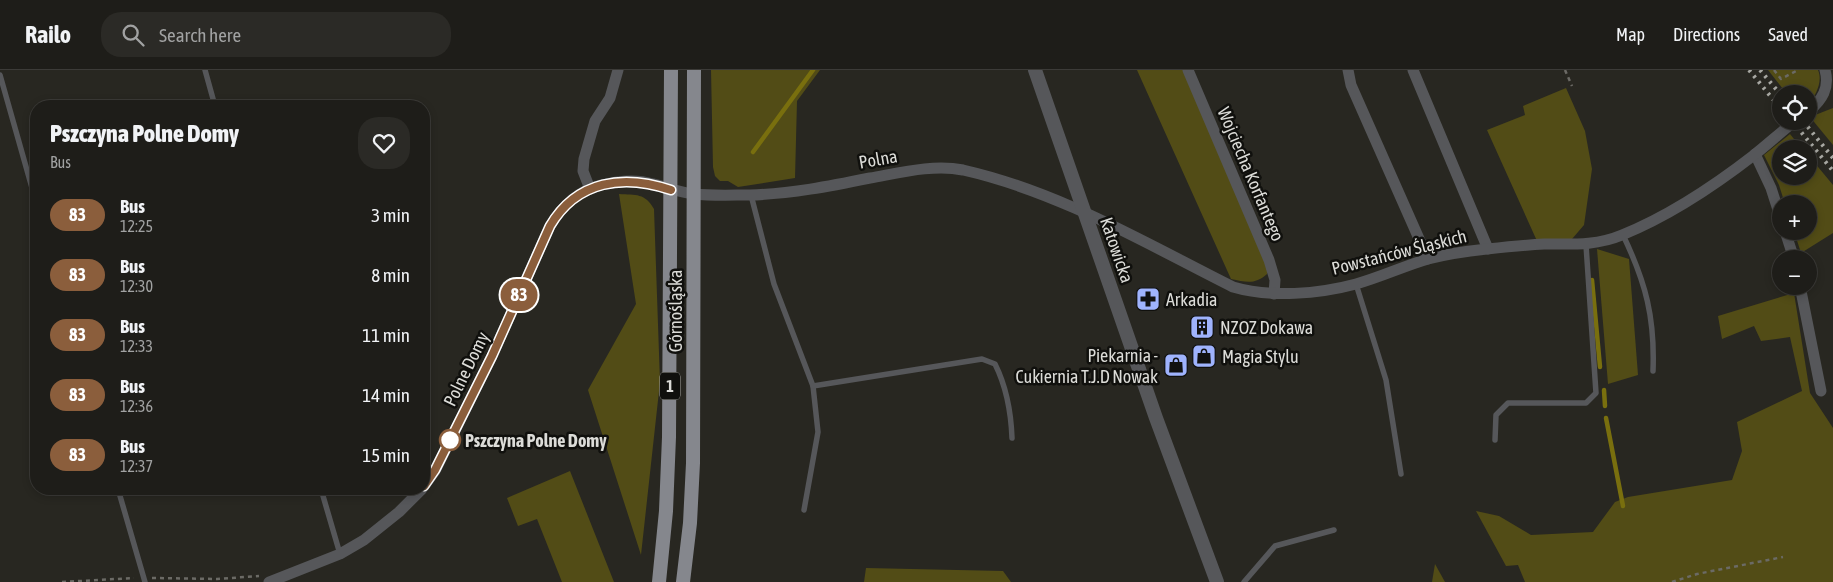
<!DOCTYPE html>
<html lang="en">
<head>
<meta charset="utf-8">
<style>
  body { margin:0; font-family:"Asap Condensed",sans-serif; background:#2b2a26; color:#f1f3f6; height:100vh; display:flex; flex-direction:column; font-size:19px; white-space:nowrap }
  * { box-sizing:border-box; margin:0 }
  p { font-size:16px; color:#a1a2a2 }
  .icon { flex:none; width:28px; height:28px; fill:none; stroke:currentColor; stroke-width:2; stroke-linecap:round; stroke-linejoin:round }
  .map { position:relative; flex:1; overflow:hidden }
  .drawer { position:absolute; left:30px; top:30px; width:400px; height:395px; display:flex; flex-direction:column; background:#1e1d19; border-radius:20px; box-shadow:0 2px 8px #0003,0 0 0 1px #3c3b38 }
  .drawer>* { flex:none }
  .badge { padding:0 10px; border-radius:16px; font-size:18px; line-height:32px }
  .fabs { position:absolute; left:1772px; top:15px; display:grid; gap:10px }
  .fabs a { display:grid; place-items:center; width:45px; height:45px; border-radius:50%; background:#1e1d19; box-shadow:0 2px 8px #0003,0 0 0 1px #3c3b38; font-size:25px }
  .map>.badge { position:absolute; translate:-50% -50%; box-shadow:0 0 0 2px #fff }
  .round { display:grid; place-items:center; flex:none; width:52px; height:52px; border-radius:20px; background:#2b2a26 }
  .headline { display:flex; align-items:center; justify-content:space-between; height:85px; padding:0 20px }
  h1 { font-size:24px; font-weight:800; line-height:38px }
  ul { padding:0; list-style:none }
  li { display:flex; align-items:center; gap:15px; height:60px; padding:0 20px }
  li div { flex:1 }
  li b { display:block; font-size:19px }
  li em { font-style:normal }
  li .badge { min-width:55px; font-weight:700; text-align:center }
  header { display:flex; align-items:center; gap:30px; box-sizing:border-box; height:70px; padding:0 25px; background:#1e1d19; border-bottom:1px solid #3c3b38 }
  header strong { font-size:24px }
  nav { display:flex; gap:28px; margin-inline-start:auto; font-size:18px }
  .search { width:350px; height:45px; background:#2b2a26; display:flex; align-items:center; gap:12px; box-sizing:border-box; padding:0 18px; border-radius:20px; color:#a1a2a2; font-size:19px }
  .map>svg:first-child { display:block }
</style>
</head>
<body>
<header>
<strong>Railo</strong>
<div class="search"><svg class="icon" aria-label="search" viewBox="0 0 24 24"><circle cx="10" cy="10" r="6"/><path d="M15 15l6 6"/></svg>Search here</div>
<nav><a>Map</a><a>Directions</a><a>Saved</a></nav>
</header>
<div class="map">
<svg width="1833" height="512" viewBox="0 0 1833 512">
  <rect width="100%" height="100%" fill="#282721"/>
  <!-- green -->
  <g fill="#524c16">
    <polygon points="711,0 820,0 797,31 795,108 738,117 728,111 720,111 715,106 713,97"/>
    <path d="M1137,0H1183L1267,190V204C1255,215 1246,212 1231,209Z"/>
    <path d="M1768,0H1818C1823,11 1816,25 1809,34V24H1787Z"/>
    <polygon points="1566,18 1585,61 1592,99 1584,155 1572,169 1537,171 1487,60 1525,45 1523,36"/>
    <polygon points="1833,38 1833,75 1810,47"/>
    <polygon points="1790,64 1802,79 1781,79 1781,106 1809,106 1809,86 1833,115 1833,163 1801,183 1794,161 1809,161 1809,134 1785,134 1779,115 1764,85"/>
    <path d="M619,124C636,125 645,123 654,139L660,312L641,485L588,320L636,234Z"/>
    <polygon points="1597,179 1629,189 1638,305 1608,314"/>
    <polygon points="1794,223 1810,323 1833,358 1833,512 1525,512 1518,495 1506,496 1476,441 1499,446 1531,465 1593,462 1615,432 1628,427 1732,410 1742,381 1737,352 1802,321 1790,267 1761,271 1754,256 1722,269 1718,246"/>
    <polygon points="570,401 614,512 562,512 537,449 518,456 507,428"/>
    <polygon points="1435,494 1445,512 1432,512"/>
    <polygon points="866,498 1003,501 1011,512 864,512"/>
  </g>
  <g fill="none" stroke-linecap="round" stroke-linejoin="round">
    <!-- stream -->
    <g stroke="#796f0e" stroke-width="4.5">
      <polyline points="753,82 813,0"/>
      <polyline points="1592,210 1600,297"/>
      <polyline points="1604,320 1605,336"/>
      <polyline points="1606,348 1623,436"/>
    </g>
    <!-- path -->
    <g stroke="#6b6a65" stroke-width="2.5" stroke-dasharray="4 4" stroke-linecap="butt">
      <polyline points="1565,0 1572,16"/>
      <polyline points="1774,0 1781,9 1798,0"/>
      <polyline points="152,508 217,509 259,506"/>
      <polyline points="62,512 134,508"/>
      <polyline points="1672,512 1697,504 1783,487"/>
    </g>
    <!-- service -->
    <g stroke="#56575a" stroke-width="5.5">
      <polyline points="205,0 215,36"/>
      <polyline points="0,5 36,132"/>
      <polyline points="751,125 774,214 813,316 818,362 804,440"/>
      <path d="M1623,165C1646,213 1655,248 1653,301"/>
      <polyline points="1356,214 1386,310 1401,404"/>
      <path d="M813,316L982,289L995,294C1007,318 1011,342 1012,368"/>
      <polyline points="1495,370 1496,345 1508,333 1586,333 1596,323 1586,175"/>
      <polyline points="118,419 145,512"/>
      <polyline points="321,419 340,484"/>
      <polyline points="1244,512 1275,476 1334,460"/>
    </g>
    <!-- minor -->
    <g stroke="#56575a" stroke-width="11">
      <polyline points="1188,0 1269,190 1275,210 1274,224"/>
      <polyline points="1348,0 1351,15 1428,189"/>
      <polyline points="1413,0 1488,179"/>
      <path d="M1809,41C1822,30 1830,18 1825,0"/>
      <polyline points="1755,84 1771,118 1781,149"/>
      <polyline points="590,119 583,101 584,89 595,51 610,28 618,0"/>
      <polyline points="1785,161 1794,189"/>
      <polyline points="1800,216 1821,321"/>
      <path d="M424,416L435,401L492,286L550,156C562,136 577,121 601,115C617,111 637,109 653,114C667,117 680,123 694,124C711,126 733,125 750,125C790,124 831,116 870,108C899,103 933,94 963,100C1060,122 1145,173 1233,217C1270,228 1319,224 1356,214C1381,207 1404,196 1428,189C1447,184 1468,181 1487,179C1506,177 1525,175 1544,174C1571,174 1596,176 1622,165C1669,146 1714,116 1754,85C1768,74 1781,62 1795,51"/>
      <polyline points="269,512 340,484 364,470 399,442 422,419"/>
    </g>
    <!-- tertiary -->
    <polyline stroke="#56575a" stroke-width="14" points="1035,0 1156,348 1217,512"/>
    <!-- primary -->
    <g stroke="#85878d" stroke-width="14">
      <polyline points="659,512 666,441 669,367 671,0"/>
      <polyline points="683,512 690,453 693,393 694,0"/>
    </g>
    <!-- rail -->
    <g stroke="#a8a8a3" stroke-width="4" stroke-dasharray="2.5 5" stroke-linecap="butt">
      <polyline points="1749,0 1781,39"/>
      <polyline points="1760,0 1781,25"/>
      <polyline points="1792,51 1833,101"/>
      <polyline points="1803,51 1833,88"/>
    </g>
  </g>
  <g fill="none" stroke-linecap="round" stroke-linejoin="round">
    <!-- line casing -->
    <g stroke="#fff" stroke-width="11">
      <path id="line" d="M424,416L435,400L492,286L550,156C577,110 624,104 671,120"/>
    </g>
    <!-- line -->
    <use href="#line" stroke="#8b5e3c" stroke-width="8"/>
  </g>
  <!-- icons -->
  <defs>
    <g id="pharmacy-square" transform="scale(1.25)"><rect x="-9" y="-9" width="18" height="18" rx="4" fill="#9fb3fd" stroke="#10100d"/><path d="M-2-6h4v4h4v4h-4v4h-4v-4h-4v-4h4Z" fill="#111"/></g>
    <g id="building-square" transform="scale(1.25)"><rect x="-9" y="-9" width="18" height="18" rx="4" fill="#9fb3fd" stroke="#10100d"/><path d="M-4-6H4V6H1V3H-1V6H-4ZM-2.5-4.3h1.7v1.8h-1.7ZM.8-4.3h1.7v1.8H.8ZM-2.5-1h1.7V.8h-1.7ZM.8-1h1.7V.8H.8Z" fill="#111"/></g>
    <g id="shop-square" transform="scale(1.25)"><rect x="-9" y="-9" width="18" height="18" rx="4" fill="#9fb3fd" stroke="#10100d"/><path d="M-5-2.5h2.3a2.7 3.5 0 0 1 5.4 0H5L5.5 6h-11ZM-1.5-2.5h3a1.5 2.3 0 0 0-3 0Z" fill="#111"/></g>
  </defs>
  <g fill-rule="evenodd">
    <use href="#pharmacy-square" x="1148" y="229"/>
    <use href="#building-square" x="1202" y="257"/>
    <use href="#shop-square" x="1204" y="286"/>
    <use href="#shop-square" x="1176" y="295"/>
  </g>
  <!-- markers -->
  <circle fill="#fff" stroke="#8b5e3c" stroke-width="2.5" cx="450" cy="370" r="10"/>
  <g text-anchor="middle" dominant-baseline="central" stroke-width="5" stroke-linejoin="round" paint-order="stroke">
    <!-- shield labels -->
    <rect fill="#10100d" stroke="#9f9f9b" stroke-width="1" x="660" y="302.5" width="20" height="27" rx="4"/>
    <g font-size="16" font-weight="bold" fill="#dcdcd8">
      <text x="670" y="316">1</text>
    </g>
    <!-- street labels -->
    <g font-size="18" fill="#dcdcd8" stroke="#10100d">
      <text transform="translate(878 89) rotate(-10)">Polna</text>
      <text transform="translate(1251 104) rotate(67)">Wojciecha Korfantego</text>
      <text transform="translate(1117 180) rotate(71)">Katowicka</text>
      <text transform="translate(1399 182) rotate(-14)">Powstańców Śląskich</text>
      <text transform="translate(675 241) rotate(-90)">Górnośląska</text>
      <text transform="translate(466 299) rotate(-64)">Polne Domy</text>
    </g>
    <!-- poi labels -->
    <g font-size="18" fill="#dcdcd8" stroke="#10100d" text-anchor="start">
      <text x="1166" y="229">Arkadia</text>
      <text x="1220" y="257">NZOZ Dokawa</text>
      <text x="1158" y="285" text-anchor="end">Piekarnia -<tspan x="1158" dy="21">Cukiernia T.J.D Nowak</tspan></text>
      <text x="1222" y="286">Magia Stylu</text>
    </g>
    <!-- stop labels -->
    <g font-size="18" font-weight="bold" fill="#dcdcd8" stroke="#10100d" text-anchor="start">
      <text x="465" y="370">Pszczyna Polne Domy</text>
    </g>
  </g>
</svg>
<div class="fabs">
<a><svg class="icon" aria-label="locate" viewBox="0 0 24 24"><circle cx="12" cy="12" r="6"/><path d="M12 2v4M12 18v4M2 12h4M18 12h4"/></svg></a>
<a><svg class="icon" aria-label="layers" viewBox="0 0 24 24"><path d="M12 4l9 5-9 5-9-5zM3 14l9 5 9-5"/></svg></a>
<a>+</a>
<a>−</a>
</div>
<b class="badge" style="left:519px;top:225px;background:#8b5e3c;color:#fff">83</b>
<section class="drawer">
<div class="headline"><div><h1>Pszczyna Polne Domy</h1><p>Bus</p></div><a class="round"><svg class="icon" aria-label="heart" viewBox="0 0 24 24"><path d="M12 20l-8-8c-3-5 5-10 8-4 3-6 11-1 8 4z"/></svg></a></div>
<ul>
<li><span class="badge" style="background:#8b5e3c;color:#fff">83</span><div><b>Bus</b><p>12:25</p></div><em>3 min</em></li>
<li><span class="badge" style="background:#8b5e3c;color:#fff">83</span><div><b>Bus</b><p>12:30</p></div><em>8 min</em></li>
<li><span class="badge" style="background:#8b5e3c;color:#fff">83</span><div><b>Bus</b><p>12:33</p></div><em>11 min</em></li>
<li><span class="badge" style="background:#8b5e3c;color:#fff">83</span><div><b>Bus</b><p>12:36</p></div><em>14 min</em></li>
<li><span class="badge" style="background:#8b5e3c;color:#fff">83</span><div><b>Bus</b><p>12:37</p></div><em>15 min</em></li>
</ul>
</section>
</div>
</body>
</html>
